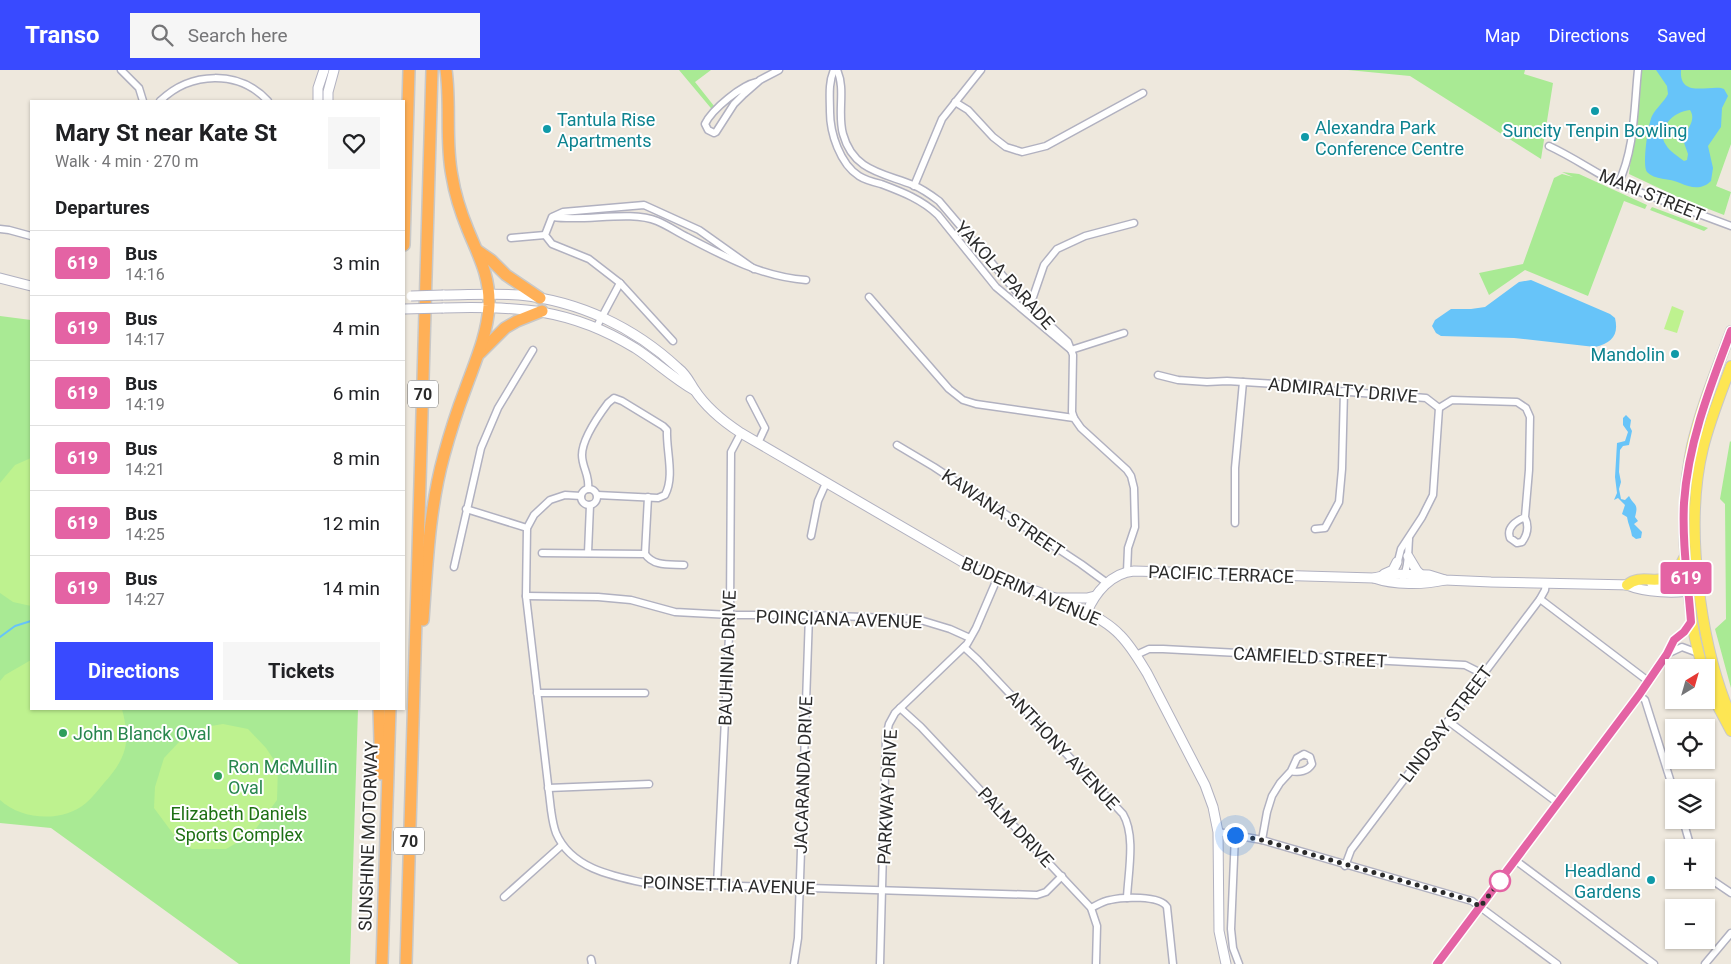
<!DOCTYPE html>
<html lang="en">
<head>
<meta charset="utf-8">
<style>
  body { margin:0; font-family:Roboto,sans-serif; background:#f6f6f6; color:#202124; height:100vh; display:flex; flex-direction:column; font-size:19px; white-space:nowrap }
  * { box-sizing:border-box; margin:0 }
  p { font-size:16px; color:#757577 }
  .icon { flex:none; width:28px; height:28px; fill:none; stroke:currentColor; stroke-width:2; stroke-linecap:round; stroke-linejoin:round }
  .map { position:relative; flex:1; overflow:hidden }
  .details { position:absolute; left:30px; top:30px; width:375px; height:610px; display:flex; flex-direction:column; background:#fff; border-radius:0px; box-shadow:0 1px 4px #0004 }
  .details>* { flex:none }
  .badge { padding:0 10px; border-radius:4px; font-size:18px; line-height:32px }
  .needle { width:32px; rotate:37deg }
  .controls { position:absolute; left:1665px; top:589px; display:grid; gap:10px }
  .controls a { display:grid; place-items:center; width:50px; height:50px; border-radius:0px; background:#fff; box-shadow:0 1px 4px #0004; font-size:25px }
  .you { position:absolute; width:25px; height:25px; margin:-12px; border:4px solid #fff; border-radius:50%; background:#1a73e8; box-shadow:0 0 0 8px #1a73e833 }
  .map>.badge { position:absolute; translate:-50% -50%; box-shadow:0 0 0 2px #fff }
  h2 { padding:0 25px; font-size:19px; line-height:45px }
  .round { display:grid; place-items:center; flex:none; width:52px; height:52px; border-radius:0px; background:#f6f6f6 }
  .overview { display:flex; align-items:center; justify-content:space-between; height:85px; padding:0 25px }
  h1 { font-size:24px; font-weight:700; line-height:38px }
  .cta { display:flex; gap:10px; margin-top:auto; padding:10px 25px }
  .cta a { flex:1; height:58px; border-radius:0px; background:#394aff; color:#fff; font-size:20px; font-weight:700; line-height:58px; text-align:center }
  .cta a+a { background:#f6f6f6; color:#202124 }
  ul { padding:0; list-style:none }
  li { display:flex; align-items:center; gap:15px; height:65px; padding:0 25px; border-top:1px solid #e0e0e0 }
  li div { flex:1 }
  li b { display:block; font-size:19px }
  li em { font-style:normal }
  li .badge { min-width:55px; font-weight:700; text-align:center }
  header { display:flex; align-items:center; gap:30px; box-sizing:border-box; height:70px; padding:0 25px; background:#394aff; color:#fff }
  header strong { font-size:24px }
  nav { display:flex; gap:28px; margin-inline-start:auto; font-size:18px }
  .search { width:350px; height:45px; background:#f6f6f6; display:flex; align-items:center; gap:12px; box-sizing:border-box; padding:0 18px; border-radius:0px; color:#757577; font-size:19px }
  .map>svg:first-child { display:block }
</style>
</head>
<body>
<header>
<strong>Transo</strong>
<div class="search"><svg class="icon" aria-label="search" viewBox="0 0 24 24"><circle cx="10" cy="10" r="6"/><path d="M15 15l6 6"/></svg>Search here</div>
<nav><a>Map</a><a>Directions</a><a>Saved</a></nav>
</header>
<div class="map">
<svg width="1731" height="894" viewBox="0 0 1731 894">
  <rect width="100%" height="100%" fill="#eee8dd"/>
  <!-- green -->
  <g fill="#a9ea94">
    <polygon points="679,0 711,0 695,12 718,41 715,43"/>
    <polygon points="1348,0 1525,0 1524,4 1553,13 1541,89 1410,6"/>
    <polygon points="1641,0 1731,0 1731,74 1716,116 1731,122 1724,145 1680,128 1629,104"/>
    <polygon points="1562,102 1579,104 1647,135 1645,139 1624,131 1588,226 1525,200 1489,225 1479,203 1523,194 1554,108 1562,104 1573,107"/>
    <polygon points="1652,137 1708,158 1704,161 1650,140"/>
    <polygon points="0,246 31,250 31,639 358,639 350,894 239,894 51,758 0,753"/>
    <polygon points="1730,371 1731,372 1731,618 1715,559 1726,549 1725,434 1720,429"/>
  </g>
  <!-- pitch -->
  <g fill="#bef28f">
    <polygon points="1672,236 1684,241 1677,263 1664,259"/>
    <polygon points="31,388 31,536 13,532 0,523 0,413 15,395"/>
    <path d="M31,590V639H122C125,650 127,662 126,673C124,689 114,702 104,713C98,720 92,728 86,733C63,753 21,750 0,730V611L5,605Z"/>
    <polygon points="223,654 248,659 266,678 278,696 277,730 252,764 226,779 192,779 174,765 154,738 155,717 164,688 180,671 205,657"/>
  </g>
  <!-- water -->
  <g fill="#67c4f9" fill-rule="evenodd">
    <path d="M1656,0H1681C1679,27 1706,16 1721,18L1724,19L1728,26L1722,38L1721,57L1708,76L1713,98L1711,111C1702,120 1691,118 1680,113C1670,108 1654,110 1647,102C1642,95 1648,54 1652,46C1656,38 1664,32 1668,24L1667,16ZM1690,40C1697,51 1686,59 1683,70L1688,84L1687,90L1684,91C1678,86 1670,82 1666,75C1655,59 1674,41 1690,40Z"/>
    <path d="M1531,210L1610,244L1615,248C1619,265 1612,273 1595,277L1514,268L1441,266L1436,263L1432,256L1435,250L1451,239H1471L1485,237L1519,212Z"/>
    <path d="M1626,345L1631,350L1630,357L1632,361L1629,375L1623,376L1620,380L1619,402L1621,412L1619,419L1621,429L1625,430L1629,426C1634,436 1639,433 1635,447L1638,451L1634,454L1642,462L1641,468L1636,469L1632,466C1631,459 1628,454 1627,447L1622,444L1625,435L1618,428L1614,430L1617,423L1615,407L1617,373L1625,371L1628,362L1623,355V348Z"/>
  </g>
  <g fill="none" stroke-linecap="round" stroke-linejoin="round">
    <!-- stream -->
    <polyline stroke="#67c4f9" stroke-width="2" points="0,567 15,556 31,551"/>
    <!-- street casing -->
    <g stroke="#b1b1c0" stroke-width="9">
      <g id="street">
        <polyline points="121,0 139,18 143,31"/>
        <path d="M834,0C828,13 830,28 830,42C830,63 840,94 859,106C865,110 873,112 881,114C902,122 921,129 938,145L996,217L1070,279"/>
        <path d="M837,0C846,19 837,43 843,64C853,101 883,103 913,115C923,119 931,125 939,131L1026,233L1068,272L1073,285L1072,342L1074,348"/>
        <path d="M757,12C742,15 712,39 705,54L708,60L714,63L716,62L734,34L744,24L760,10L779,0"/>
        <path d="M160,31C191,1 239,0 268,31"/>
        <polyline points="955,32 968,40 993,67 1006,77 1022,82 1046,76 1143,23"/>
        <path d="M1549,76C1573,87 1594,102 1618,114L1731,156"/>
        <path d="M1618,114C1635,79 1634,38 1638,0"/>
        <polyline points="914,116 942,49 981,0"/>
        <path d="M553,147C584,152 631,140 657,151C667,155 677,162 687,167C725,187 763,207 806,210"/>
        <polyline points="0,159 9,160 31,166"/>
        <polyline points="511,168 545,165"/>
        <polyline points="620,213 673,271"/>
        <polyline points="869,227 949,319 963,330 976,334 1074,348 1081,358 1127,400 1131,406 1134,418 1135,457 1128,478 1127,502"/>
        <polyline points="1024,235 1033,227 1044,195 1057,179 1085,166 1134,153"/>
        <polyline points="596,258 620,213 589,189 552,174 545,165 552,147 563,142 644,135 699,160 754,199"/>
        <polyline points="1071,280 1124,263"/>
        <path d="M1158,305L1178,310L1207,312L1227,311L1291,315L1299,314L1311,319L1426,328L1439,338L1452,330L1517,332L1526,338L1530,347L1529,400L1525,447C1529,456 1528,464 1522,472L1517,473L1510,468C1506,457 1516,451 1525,447"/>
        <polyline points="750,329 765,358 758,373"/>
        <polyline points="897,375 934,397 1081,494 1107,513"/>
        <path d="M588,419C590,405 582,398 582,385C582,369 599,345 608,333L614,328L622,331L663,356L667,360C666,381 675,406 665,425L658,428L597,425"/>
        <circle cx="589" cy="427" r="8"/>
        <path d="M581,426L565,425L550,430L534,445L527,458L526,526L551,740C552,747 553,755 556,763C571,798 611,806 645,813L1037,825L1046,822L1062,806"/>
        <polyline points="466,439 527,458"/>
        <polyline points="1235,453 1235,398 1243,312"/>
        <polyline points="1315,459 1325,458 1339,432 1342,399 1344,321"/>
        <polyline points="811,466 818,431 826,413"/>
        <path d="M542,483L645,484C654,497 670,494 684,495"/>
        <polyline points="588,483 590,435"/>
        <polyline points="645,484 648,427"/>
        <polyline points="1397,495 1401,479 1422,447 1433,425 1439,338"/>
        <polyline points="454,497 481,378 498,338 533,280"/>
        <path d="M1403,508C1409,496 1408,481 1409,469"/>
        <polyline points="526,526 598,527 631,530 675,542 730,545 809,545 917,549 950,559 970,568"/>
        <polyline points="1540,529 1648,611"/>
        <path d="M964,577L978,590L1123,744C1136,766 1128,803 1127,828"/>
        <polyline points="1667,584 1682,577 1698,583"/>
        <polyline points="1136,585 1149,579 1163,579 1465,595 1483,604"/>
        <polyline points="537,623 645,623"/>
        <polyline points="1639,625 1645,630 1674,722"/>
        <polyline points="900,638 921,657 1091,838 1097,856 1096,894"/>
        <polyline points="1448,651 1558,733"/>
        <polyline points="548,718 649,714"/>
        <polyline points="1683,750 1691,778"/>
        <polyline points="1218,762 1262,770 1472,831 1557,894"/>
        <polyline points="1235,765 1231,859 1233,878 1239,894"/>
        <path d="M1262,770L1267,742L1272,726L1280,713L1291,701L1297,688L1304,684L1310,687L1312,694C1308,701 1299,703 1291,701"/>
        <polyline points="1515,790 1654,894"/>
        <polyline points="1345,796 1351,780 1540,529 1545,520 1546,513"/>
        <polyline points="1706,806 1731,823"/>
        <polyline points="717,815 730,545 731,382 741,363"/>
        <polyline points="504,827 562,775"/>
        <path d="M1091,838C1097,835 1103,831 1110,830C1122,827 1160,825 1167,837L1173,894"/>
        <polyline points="591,889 592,894"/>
        <polyline points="794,894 798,868 809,545"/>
        <polyline points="880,894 886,667 889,654 895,643 967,574 976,558 997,509"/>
        <polyline points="1437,894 1639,625 1667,584 1674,570 1684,562 1691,552"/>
        <polyline points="1705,894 1731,863"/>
      </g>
    </g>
    <!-- secondary casing -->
    <g stroke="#b1b1c0" stroke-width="11">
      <g id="secondary">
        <polyline points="318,31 318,18 324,0"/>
        <polyline points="328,31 328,22 334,0"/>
        <polyline points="0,208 31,216"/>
        <path d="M443,225C468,225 494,223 519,225C579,231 634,257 678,298C686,304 689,311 694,319C705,336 724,352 741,363L973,498C1015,517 1090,533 1120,565C1131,576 1139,590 1147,603L1205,715L1213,737L1218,762L1219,861L1226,894"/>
        <path d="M443,238C517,236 570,238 635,278C655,291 673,308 694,320"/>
        <polyline points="1408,486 1417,501 1421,505"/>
        <polyline points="1384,504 1393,500 1397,492"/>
        <polyline points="1374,508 1391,504 1429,505 1445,510 1491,512 1632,515"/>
        <polyline points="1652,514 1687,513 1694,515"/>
        <path d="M1627,515C1643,522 1678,525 1695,519"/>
        <polyline points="1055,528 1087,528 1095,526"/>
        <path d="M1087,542C1095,523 1111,503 1134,501L1374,508C1394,515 1423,515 1445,510"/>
      </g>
    </g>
    <!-- primary casing -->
    <g stroke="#c8c8c8" stroke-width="12">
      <g id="primary">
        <path d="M1731,296C1721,323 1710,350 1703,378C1684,455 1700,575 1731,647"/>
        <path d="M1627,515C1645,499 1667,526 1684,488"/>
        <path d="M1703,598C1696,577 1692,556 1690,535C1683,481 1681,429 1692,376C1701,337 1717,299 1731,261"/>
        <polyline points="1706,607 1714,629 1731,661"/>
      </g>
    </g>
    <!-- highway casing -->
    <g stroke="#c8c8c8" stroke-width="14">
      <g id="highway">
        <polyline points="404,175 409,0"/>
        <polyline points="478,181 491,190 506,205 540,228"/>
        <polyline points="480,283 505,258 517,251 542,241"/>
        <path d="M423,550C427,495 429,439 444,385C450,363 457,341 465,320C475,292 487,266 489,236C490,206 479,187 468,160C461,143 455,125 452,106C445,71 451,35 446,0"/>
        <polyline points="379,639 381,704"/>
        <polyline points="382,894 390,639"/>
        <polyline points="406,894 432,0"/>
      </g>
    </g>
    <!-- street -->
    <use href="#street" stroke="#fff" stroke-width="6"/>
    <!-- secondary -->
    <use href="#secondary" stroke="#fff" stroke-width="9"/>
    <!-- primary -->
    <use href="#primary" stroke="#fde653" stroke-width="10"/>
    <!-- highway -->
    <use href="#highway" stroke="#ffb057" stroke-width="11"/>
    <!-- secondary-bridge casing -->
    <g stroke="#b1b1c0" stroke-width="11" stroke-linecap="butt">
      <g id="secondary-bridge">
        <polyline points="411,226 443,225"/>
        <polyline points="404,239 443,238"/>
      </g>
    </g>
    <!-- secondary-bridge -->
    <use href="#secondary-bridge" stroke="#fff" stroke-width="9"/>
  </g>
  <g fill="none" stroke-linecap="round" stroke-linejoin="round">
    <!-- line casing -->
    <g stroke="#fff" stroke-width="11">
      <path id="line" d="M1437,894L1639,625L1667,584L1674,570L1684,562L1691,552C1688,512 1682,473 1684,433C1688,373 1710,317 1731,261"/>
    </g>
    <!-- line -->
    <use href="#line" stroke="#e463a4" stroke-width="8"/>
    <!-- walk -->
    <polyline stroke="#2b2b2b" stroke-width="5" stroke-dasharray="0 9" points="1235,765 1262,770 1472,831 1480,837 1500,811"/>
  </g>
  <!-- markers -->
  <g fill="#0f9aa8" stroke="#fff" stroke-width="2">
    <circle cx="1595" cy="41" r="5"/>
    <circle cx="547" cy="59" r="5"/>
    <circle cx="1305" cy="67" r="5"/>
    <circle cx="1675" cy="284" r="5"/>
    <circle cx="1651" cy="810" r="5"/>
  </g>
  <g fill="#2e9e5b" stroke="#fff" stroke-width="2">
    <circle cx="63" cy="663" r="5"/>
    <circle cx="218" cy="706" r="5"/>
  </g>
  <circle fill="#fff" stroke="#e463a4" stroke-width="2.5" cx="1500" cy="811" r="10"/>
  <g text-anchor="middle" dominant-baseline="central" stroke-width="4" stroke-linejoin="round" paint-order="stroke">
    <!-- shield labels -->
    <g fill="#fff" stroke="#6b6b6b" stroke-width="1">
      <rect x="408" y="310.5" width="30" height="27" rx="4"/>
      <rect x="394" y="757.5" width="30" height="27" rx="4"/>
    </g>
    <g font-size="16" font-weight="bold" fill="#2b2b2b">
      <text x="423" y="324">70</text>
      <text x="409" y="771">70</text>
    </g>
    <!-- culture labels -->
    <g font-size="18" fill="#0d838f" stroke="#fff" text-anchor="start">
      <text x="557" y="49">Tantula Rise<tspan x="557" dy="21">Apartments</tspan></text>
      <text x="1315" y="57">Alexandra Park<tspan x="1315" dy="21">Conference Centre</tspan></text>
      <text x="1595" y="60" text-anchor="middle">Suncity Tenpin Bowling</text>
      <text x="1665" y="284" text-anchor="end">Mandolin</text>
      <text x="1641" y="800" text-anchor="end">Headland<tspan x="1641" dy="21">Gardens</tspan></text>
    </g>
    <!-- street labels -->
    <g font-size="18" fill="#2b2b2b" stroke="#fff">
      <text transform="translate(1652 125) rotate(22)">MARI STREET</text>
      <text transform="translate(1005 205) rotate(48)">YAKOLA PARADE</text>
      <text transform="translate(1343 320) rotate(5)">ADMIRALTY DRIVE</text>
      <text transform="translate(1003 443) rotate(34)">KAWANA STREET</text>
      <text transform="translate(1221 504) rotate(2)">PACIFIC TERRACE</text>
      <text transform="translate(1031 521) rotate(23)">BUDERIM AVENUE</text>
      <text transform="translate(839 549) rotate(2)">POINCIANA AVENUE</text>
      <text transform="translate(1310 587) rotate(3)">CAMFIELD STREET</text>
      <text transform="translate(727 588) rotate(-88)">BAUHINIA DRIVE</text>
      <text transform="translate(1446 654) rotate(-53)">LINDSAY STREET</text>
      <text transform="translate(1063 680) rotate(47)">ANTHONY AVENUE</text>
      <text transform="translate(803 705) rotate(-88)">JACARANDA DRIVE</text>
      <text transform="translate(887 727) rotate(-87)">PARKWAY DRIVE</text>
      <text transform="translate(1016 757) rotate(47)">PALM DRIVE</text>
      <text transform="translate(368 766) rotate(-88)">SUNSHINE MOTORWAY</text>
      <text transform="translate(729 815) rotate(2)">POINSETTIA AVENUE</text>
    </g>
    <!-- leisure labels -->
    <g font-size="18" fill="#27864d" stroke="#fff" text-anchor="start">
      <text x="73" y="663">John Blanck Oval</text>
      <text x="228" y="696">Ron McMullin<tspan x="228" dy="21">Oval</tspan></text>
    </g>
    <!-- park labels -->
    <g font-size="18" fill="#1e7014" stroke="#fff">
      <text x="239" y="743">Elizabeth Daniels<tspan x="239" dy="21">Sports Complex</tspan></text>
    </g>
  </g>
</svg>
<div class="controls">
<a><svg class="needle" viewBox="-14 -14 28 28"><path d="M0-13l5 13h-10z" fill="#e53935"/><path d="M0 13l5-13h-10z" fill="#757577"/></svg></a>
<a><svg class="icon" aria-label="locate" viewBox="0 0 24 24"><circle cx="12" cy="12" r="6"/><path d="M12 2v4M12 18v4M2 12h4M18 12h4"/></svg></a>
<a><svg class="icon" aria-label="layers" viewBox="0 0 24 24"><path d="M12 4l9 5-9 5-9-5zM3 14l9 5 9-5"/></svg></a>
<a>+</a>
<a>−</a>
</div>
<div class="you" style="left:1235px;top:765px"></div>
<b class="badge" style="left:1686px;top:508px;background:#e463a4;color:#fff">619</b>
<section class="details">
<div class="overview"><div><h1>Mary St near Kate St</h1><p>Walk · 4 min · 270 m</p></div><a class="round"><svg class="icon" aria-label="heart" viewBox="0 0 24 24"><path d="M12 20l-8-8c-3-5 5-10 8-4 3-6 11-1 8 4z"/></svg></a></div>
<h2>Departures</h2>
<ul>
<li><span class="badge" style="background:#e463a4;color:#fff">619</span><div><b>Bus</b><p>14:16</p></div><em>3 min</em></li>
<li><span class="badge" style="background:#e463a4;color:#fff">619</span><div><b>Bus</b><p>14:17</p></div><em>4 min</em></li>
<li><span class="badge" style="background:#e463a4;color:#fff">619</span><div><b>Bus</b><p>14:19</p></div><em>6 min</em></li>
<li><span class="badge" style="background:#e463a4;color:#fff">619</span><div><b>Bus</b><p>14:21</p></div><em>8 min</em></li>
<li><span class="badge" style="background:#e463a4;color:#fff">619</span><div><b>Bus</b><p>14:25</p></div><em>12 min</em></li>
<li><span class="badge" style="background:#e463a4;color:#fff">619</span><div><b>Bus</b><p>14:27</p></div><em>14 min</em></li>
</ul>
<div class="cta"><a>Directions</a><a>Tickets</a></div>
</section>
</div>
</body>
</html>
